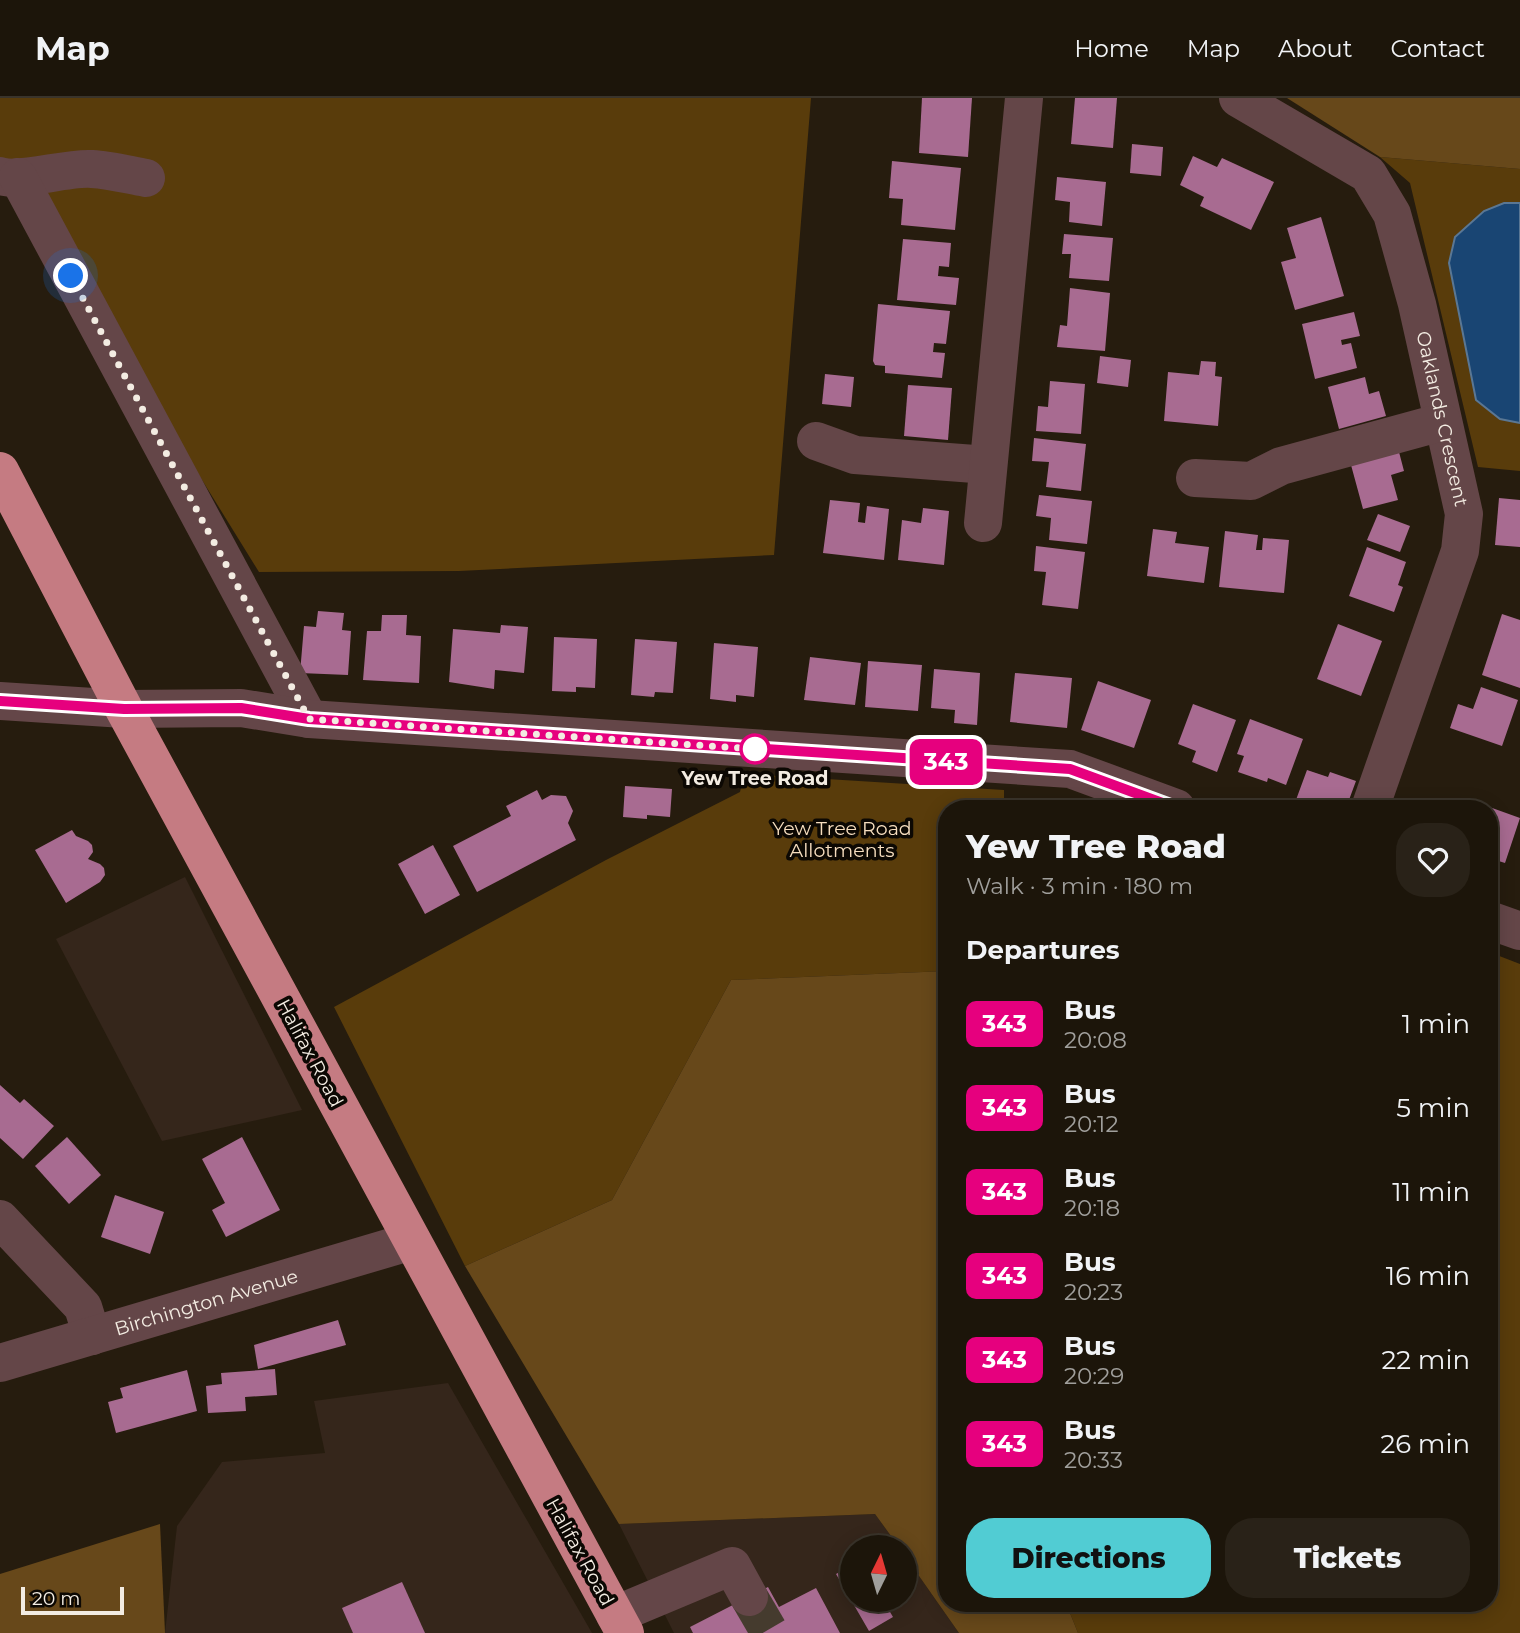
<!DOCTYPE html>
<html lang="en">
<head>
<meta charset="utf-8">
<style>
  body { margin:0; font-family:Montserrat,sans-serif; background:#292218; color:#f1f3f6; height:100vh; display:flex; flex-direction:column; font-size:26px; white-space:nowrap }
  * { box-sizing:border-box; margin:0 }
  p { font-size:23px; color:#a09f9c }
  .icon { flex:none; width:38px; height:38px; fill:none; stroke:currentColor; stroke-width:2; stroke-linecap:round; stroke-linejoin:round }
  .map { position:relative; flex:1; overflow:hidden }
  .side { position:absolute; left:938px; top:702px; width:560px; height:812px; display:flex; flex-direction:column; background:#1c150a; border-radius:28px; box-shadow:0 4px 18px #0003,0 0 0 2px #3a342b }
  .side>* { flex:none }
  .badge { padding:0 14px; border-radius:10px; font-size:24px; line-height:46px }
  .needle { width:46px; rotate:5deg }
  .controls { position:absolute; left:840px; top:1437px; display:grid; gap:14px }
  .controls a { display:grid; place-items:center; width:77px; height:77px; border-radius:50%; background:#1c150a; box-shadow:0 4px 18px #0003,0 0 0 2px #3a342b; font-size:35px }
  .scale { position:absolute; left:21px; bottom:18px; width:103px; box-sizing:border-box; padding-left:7px; border:4px solid #f3ece2; border-top:0; font-size:19px; line-height:24px; white-space:nowrap; color:#f3ece2; -webkit-text-stroke:5px #0c0803; paint-order:stroke }
  .you { position:absolute; width:35px; height:35px; margin:-18px; border:5px solid #fff; border-radius:50%; background:#1a73e8; box-shadow:0 0 0 10px #1a73e833 }
  .map>.badge { position:absolute; translate:-50% -50%; box-shadow:0 0 0 4px #fff }
  h2 { padding:0 28px; font-size:26px; line-height:63px }
  .round { display:grid; place-items:center; flex:none; width:74px; height:74px; border-radius:28px; background:#292218 }
  .headline { display:flex; align-items:center; justify-content:space-between; height:119px; padding:0 28px }
  h1 { font-size:33px; font-weight:800; line-height:52px }
  .cta { display:flex; gap:14px; margin-top:auto; padding:14px 28px }
  .cta a { flex:1; height:80px; border-radius:28px; background:#51ccd3; color:#111; font-size:28px; font-weight:800; line-height:80px; text-align:center }
  .cta a+a { background:#292218; color:#f1f3f6 }
  ul { padding:0; list-style:none }
  li { display:flex; align-items:center; gap:21px; height:84px; padding:0 28px }
  li div { flex:1 }
  li b { display:block; font-size:26px }
  li em { font-style:normal }
  li .badge { min-width:77px; font-weight:700; text-align:center }
  header { display:flex; align-items:center; gap:42px; box-sizing:border-box; height:98px; padding:0 35px; background:#1c150a; border-bottom:2px solid #3a342b }
  header strong { font-size:33px }
  nav { display:flex; gap:38px; margin-inline-start:auto; font-size:24px }
  .map>svg:first-child { display:block }
</style>
</head>
<body>
<header>
<strong>Map</strong>
<nav><a>Home</a><a>Map</a><a>About</a><a>Contact</a></nav>
</header>
<div class="map">
<svg width="1520" height="1535" viewBox="0 0 1520 1535">
  <rect width="100%" height="100%" fill="#261c0e"/>
  <!-- commercial -->
  <g fill="#35261b">
    <polygon points="185,779 302,1012 162,1043 56,841"/>
    <polygon points="448,1285 592,1535 165,1535 177,1428 222,1364 325,1355 314,1303"/>
    <polygon points="875,1416 899,1449 852,1449 852,1502 905,1502 905,1458 959,1535 674,1535 619,1426"/>
  </g>
  <!-- green -->
  <g fill="#593c0b">
    <polygon points="0,0 811,0 774,457 459,473 259,474 12,75 0,81"/>
    <polygon points="1380,59 1520,71 1520,373 1478,369 1410,85"/>
    <polygon points="744,676 1004,692 1004,710 947,710 947,873 731,882 612,1102 465,1168 334,909 606,762 740,694"/>
    <polygon points="1489,854 1520,866 1520,1535 1078,1535 1066,1505 1489,1505"/>
  </g>
  <!-- forest -->
  <g fill="#67481a">
    <polygon points="1287,0 1520,0 1520,71 1380,59"/>
    <polygon points="947,873 947,1505 1066,1505 1078,1535 959,1535 905,1458 905,1449 899,1449 875,1416 619,1426 465,1168 612,1102 731,882"/>
    <polygon points="160,1426 165,1535 0,1535 0,1476"/>
  </g>
  <!-- water -->
  <polygon fill="#194573" stroke="#5a7794" stroke-width="2" points="1504,105 1520,105 1520,325 1500,321 1476,302 1449,165 1455,139 1484,113"/>
  <!-- building -->
  <g fill="#a86b91">
    <polygon points="922,0 972,0 968,59 919,55"/>
    <polygon points="1075,0 1117,0 1113,50 1071,46"/>
    <polygon points="1132,46 1163,49 1161,78 1130,75"/>
    <polygon points="1193,58 1217,69 1222,60 1274,84 1251,132 1200,108 1204,99 1180,87"/>
    <polygon points="892,63 961,70 955,132 901,127 903,101 889,100"/>
    <polygon points="1057,79 1106,84 1102,128 1069,124 1070,104 1055,102"/>
    <polygon points="1321,119 1344,198 1295,212 1281,164 1296,160 1287,130"/>
    <polygon points="1064,136 1113,140 1109,183 1069,180 1071,156 1062,156"/>
    <polygon points="903,141 951,145 949,169 939,168 938,178 959,180 956,207 897,202"/>
    <polygon points="1070,190 1110,195 1105,253 1057,249 1060,227 1067,228"/>
    <polygon points="878,206 950,213 946,246 934,245 933,254 945,255 942,280 885,275 885,268 875,267 873,263"/>
    <polygon points="1354,214 1360,238 1341,242 1342,247 1351,245 1357,270 1315,281 1302,226"/>
    <polygon points="1100,258 1131,262 1128,289 1097,285"/>
    <polygon points="1201,263 1216,264 1215,278 1222,279 1218,328 1164,323 1168,274 1199,277"/>
    <polygon points="825,276 854,279 851,309 822,306"/>
    <polygon points="1365,279 1369,296 1379,293 1386,318 1339,331 1328,289"/>
    <polygon points="1050,283 1085,286 1081,336 1036,333 1038,308 1048,309"/>
    <polygon points="908,287 952,290 948,342 904,338"/>
    <polygon points="1034,340 1086,346 1081,393 1046,389 1049,364 1032,363"/>
    <polygon points="1399,354 1404,373 1391,377 1398,402 1363,411 1351,367"/>
    <polygon points="1039,397 1092,403 1087,446 1049,442 1051,420 1036,418"/>
    <polygon points="1499,400 1520,402 1520,449 1495,447"/>
    <polygon points="830,402 860,405 858,424 865,425 867,408 889,411 884,462 823,455"/>
    <polygon points="923,410 949,413 944,467 898,462 902,422 921,425"/>
    <polygon points="1378,416 1410,428 1400,454 1367,442"/>
    <polygon points="1153,431 1177,434 1175,445 1209,449 1204,485 1147,478"/>
    <polygon points="1225,433 1258,437 1256,452 1262,452 1263,440 1289,442 1284,495 1219,489"/>
    <polygon points="1036,448 1085,454 1078,511 1042,507 1046,474 1034,473"/>
    <polygon points="1367,449 1406,464 1398,487 1403,489 1394,514 1349,498"/>
    <polygon points="318,513 344,515 342,532 351,533 348,577 300,575 304,528 316,529"/>
    <polygon points="1502,516 1520,522 1520,590 1482,577"/>
    <polygon points="382,517 407,517 406,537 421,538 419,585 363,582 367,533 381,533"/>
    <polygon points="1338,526 1382,543 1361,598 1317,581"/>
    <polygon points="501,527 528,529 524,575 495,572 494,591 449,584 453,531 500,535"/>
    <polygon points="554,539 597,541 595,590 576,589 576,594 552,593"/>
    <polygon points="635,541 677,544 673,595 655,594 654,599 631,597"/>
    <polygon points="714,545 758,549 754,599 736,597 736,604 710,601"/>
    <polygon points="810,559 861,565 855,607 804,602"/>
    <polygon points="868,563 922,567 918,613 865,609"/>
    <polygon points="934,571 980,575 977,627 954,625 955,612 931,610"/>
    <polygon points="1015,575 1072,580 1067,630 1010,624"/>
    <polygon points="1098,583 1151,602 1134,650 1081,632"/>
    <polygon points="1481,589 1518,602 1502,648 1450,630 1458,606 1473,611"/>
    <polygon points="1193,606 1236,622 1217,674 1192,664 1196,653 1178,646"/>
    <polygon points="1250,621 1303,641 1286,687 1268,680 1267,684 1238,674 1244,658 1237,656"/>
    <polygon points="1307,672 1328,679 1330,674 1356,683 1346,710 1293,710"/>
    <polygon points="625,688 672,691 670,719 647,717 647,721 623,719"/>
    <polygon points="537,692 542,702 551,697 566,698 573,713 568,725 576,742 477,794 453,748 511,718 506,708"/>
    <rect x="1000" y="703" width="69" height="7"/>
    <polygon points="1481,706 1520,720 1505,765 1489,760 1489,710 1479,710"/>
    <polygon points="72,732 76,738 88,743 92,747 93,754 88,761 100,766 104,770 105,777 100,784 66,805 35,752"/>
    <polygon points="433,747 460,797 425,816 398,766"/>
    <polygon points="0,987 20,1005 24,1001 54,1028 23,1061 0,1040"/>
    <polygon points="67,1039 101,1077 69,1106 35,1068"/>
    <polygon points="242,1039 280,1112 226,1139 212,1112 225,1105 202,1061"/>
    <polygon points="115,1097 164,1114 150,1156 101,1139"/>
    <polygon points="338,1222 346,1247 258,1271 254,1247"/>
    <polygon points="275,1271 277,1297 245,1299 246,1313 208,1315 206,1288 222,1286 221,1275"/>
    <polygon points="187,1272 197,1313 116,1335 108,1304 123,1300 120,1290"/>
    <polygon points="852,1467 852,1502 883,1502 893,1519 869,1533 836,1476"/>
    <polygon points="402,1484 425,1535 353,1535 342,1510"/>
    <polygon points="768,1489 779,1509 816,1490 840,1535 693,1535 690,1529"/>
  </g>
  <g fill="none" stroke-linecap="round" stroke-linejoin="round">
    <!-- minor-tunnel -->
    <polyline stroke="#453b2e" stroke-width="38" stroke-dasharray="38 19" stroke-linecap="butt" points="749,1499 770,1535"/>
    <!-- minor -->
    <g stroke="#644648" stroke-width="38">
      <path id="s1" d="M1238,0L1368,76L1392,116L1417,206L1464,416L1460,453L1370,710"/>
      <path d="M0,78C22,85 65,69 92,71C110,72 129,77 146,80"/>
      <polyline points="18,79 309,621"/>
      <polyline points="816,343 855,357 988,367"/>
      <polyline points="1195,380 1251,383 1281,368 1442,324"/>
      <polyline points="983,425 1024,0"/>
      <polyline points="0,603 124,611 241,610 309,621 1070,671 1176,710"/>
      <polyline points="1489,822 1520,833"/>
      <polyline points="0,1121 83,1209 92,1238"/>
      <path id="s2" d="M0,1265L412,1143"/>
      <polyline points="615,1517 732,1468 749,1499"/>
    </g>
    <!-- highway -->
    <polyline stroke="#c57b82" stroke-width="38" points="0,373 124,611 625,1535"/>
  </g>
  <g fill="none" stroke-linecap="round" stroke-linejoin="round">
    <!-- line casing -->
    <g stroke="#fff" stroke-width="16">
      <polyline id="line" points="0,603 124,611 241,610 309,621 1070,671 1176,710"/>
    </g>
    <!-- line -->
    <use href="#line" stroke="#e6007e" stroke-width="10"/>
    <!-- walk -->
    <polyline stroke="#f3ece2" stroke-width="7" stroke-dasharray="0 12.6" points="71,178 309,621 755,651"/>
  </g>
  <!-- markers -->
  <circle fill="#fff" stroke="#e6007e" stroke-width="3.5" cx="755" cy="651" r="14"/>
  <g text-anchor="middle" dominant-baseline="central" stroke-width="7" stroke-linejoin="round" paint-order="stroke">
    <!-- street labels -->
    <g font-size="19" fill="#f3ece2" stroke="#0c0803">
      <text stroke="none"><textPath href="#s1" startOffset="408">Oaklands Crescent</textPath></text>
      <text transform="translate(310 955) rotate(62)">Halifax Road</text>
      <text stroke="none"><textPath href="#s2" startOffset="215">Birchington Avenue</textPath></text>
      <text transform="translate(580 1454) rotate(61)">Halifax Road</text>
    </g>
    <!-- stop labels -->
    <g font-size="19" font-weight="bold" fill="#f3ece2" stroke="#0c0803">
      <text x="755" y="680">Yew Tree Road</text>
    </g>
    <!-- park labels -->
    <g font-size="19" fill="#f7debf" stroke="#0c0803">
      <text x="842" y="730">Yew Tree Road<tspan x="842" dy="22">Allotments</tspan></text>
    </g>
  </g>
</svg>
<div class="controls">
<a><svg class="needle" viewBox="-14 -14 28 28"><path d="M0-13l5 13h-10z" fill="#e53935"/><path d="M0 13l5-13h-10z" fill="#a09f9c"/></svg></a>
</div>
<div class="scale">20 m</div>
<div class="you" style="left:71px;top:178px"></div>
<b class="badge" style="left:946px;top:664px;background:#e6007e;color:#fff">343</b>
<section class="side">
<div class="headline"><div><h1>Yew Tree Road</h1><p>Walk · 3 min · 180 m</p></div><a class="round"><svg class="icon" aria-label="heart" viewBox="0 0 24 24"><path d="M12 20l-8-8c-3-5 5-10 8-4 3-6 11-1 8 4z"/></svg></a></div>
<h2>Departures</h2>
<ul>
<li><span class="badge" style="background:#e6007e;color:#fff">343</span><div><b>Bus</b><p>20:08</p></div><em>1 min</em></li>
<li><span class="badge" style="background:#e6007e;color:#fff">343</span><div><b>Bus</b><p>20:12</p></div><em>5 min</em></li>
<li><span class="badge" style="background:#e6007e;color:#fff">343</span><div><b>Bus</b><p>20:18</p></div><em>11 min</em></li>
<li><span class="badge" style="background:#e6007e;color:#fff">343</span><div><b>Bus</b><p>20:23</p></div><em>16 min</em></li>
<li><span class="badge" style="background:#e6007e;color:#fff">343</span><div><b>Bus</b><p>20:29</p></div><em>22 min</em></li>
<li><span class="badge" style="background:#e6007e;color:#fff">343</span><div><b>Bus</b><p>20:33</p></div><em>26 min</em></li>
</ul>
<div class="cta"><a>Directions</a><a>Tickets</a></div>
</section>
</div>
</body>
</html>
